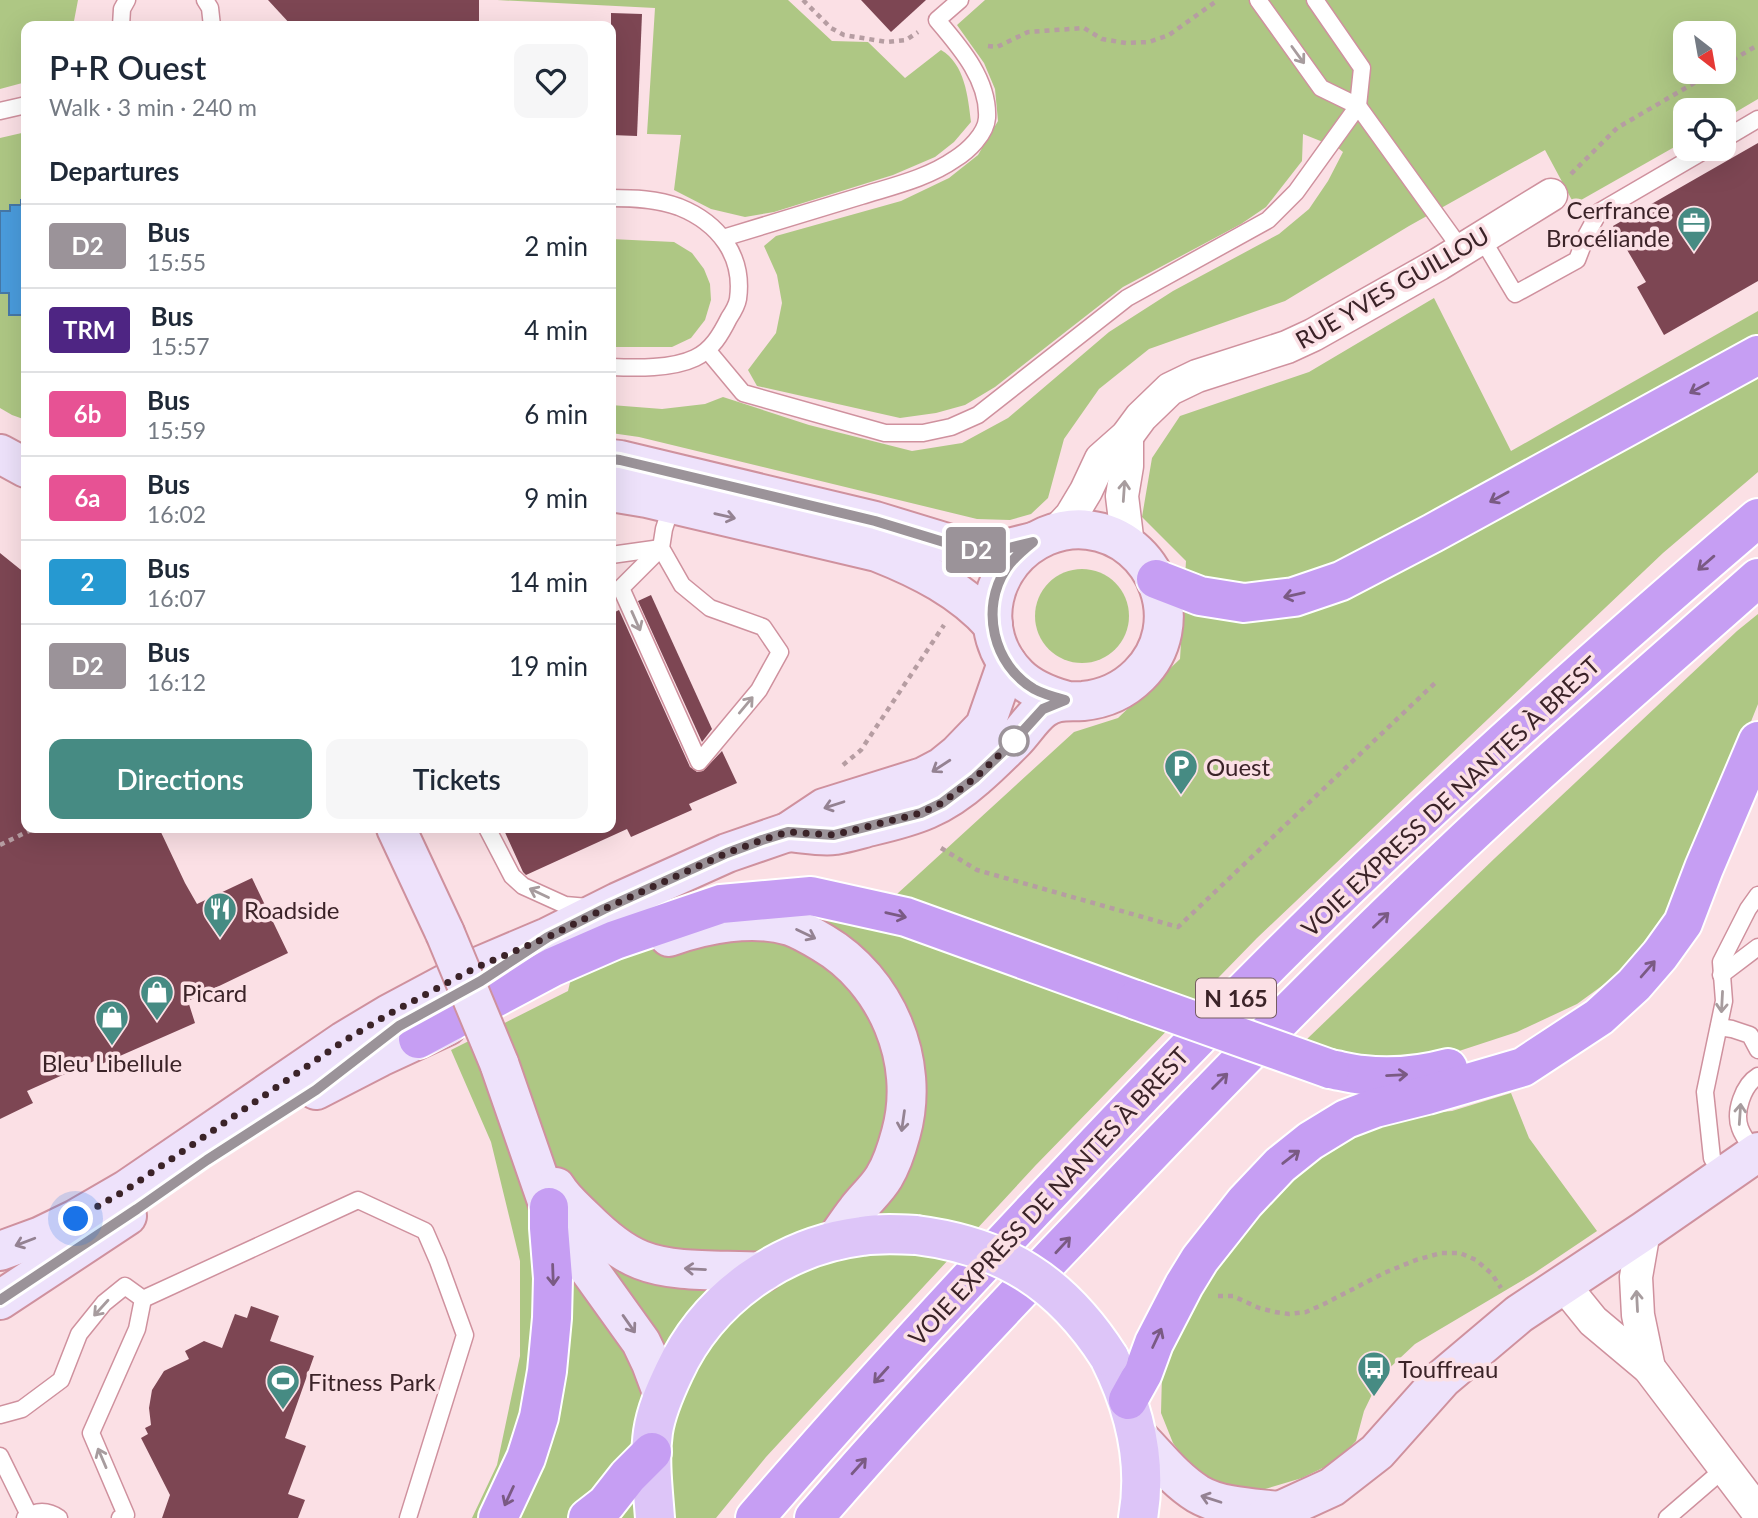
<!DOCTYPE html>
<html lang="en">
<head>
<meta charset="utf-8">
<style>
  body { margin:0; font-family:Lato,sans-serif; background:#f6f6f7; color:#1f2937; height:100vh; display:flex; flex-direction:column; font-size:26px; white-space:nowrap }
  * { box-sizing:border-box; margin:0 }
  p { font-size:23px; color:#747a83 }
  .icon { flex:none; width:38px; height:38px; fill:none; stroke:currentColor; stroke-width:2; stroke-linecap:round; stroke-linejoin:round }
  .map { position:relative; flex:1; overflow:hidden }
  .drawer { position:absolute; left:21px; top:21px; width:595px; height:812px; display:flex; flex-direction:column; background:#fff; border-radius:14px; box-shadow:0 7px 28px #0002 }
  .drawer>* { flex:none }
  .badge { padding:0 14px; border-radius:5px; font-size:24px; line-height:46px }
  .needle { width:46px; rotate:149deg }
  .tools { position:absolute; left:1673px; top:21px; display:grid; gap:14px }
  .tools a { display:grid; place-items:center; width:63px; height:63px; border-radius:14px; background:#fff; box-shadow:0 7px 28px #0002; font-size:35px }
  .you { position:absolute; width:35px; height:35px; margin:-18px; border:5px solid #fff; border-radius:50%; background:#1a73e8; box-shadow:0 0 0 10px #1a73e833 }
  .map>.badge { position:absolute; translate:-50% -50%; box-shadow:0 0 0 4px #fff }
  h2 { padding:0 28px; font-size:26px; line-height:63px }
  .round { display:grid; place-items:center; flex:none; width:74px; height:74px; border-radius:14px; background:#f6f6f7 }
  .overview { display:flex; align-items:center; justify-content:space-between; height:119px; padding:0 28px }
  h1 { font-size:33px; font-weight:600; line-height:52px }
  .button { display:flex; gap:14px; margin-top:auto; padding:14px 28px }
  .button a { flex:1; height:80px; border-radius:14px; background:#468b83; color:#fff; font-size:28px; font-weight:600; line-height:80px; text-align:center }
  .button a+a { background:#f6f6f7; color:#1f2937 }
  ul { padding:0; list-style:none }
  li { display:flex; align-items:center; gap:21px; height:84px; padding:0 28px; border-top:2px solid #e0e1e3 }
  li div { flex:1 }
  li b { display:block; font-size:26px }
  li em { font-style:normal }
  li .badge { min-width:77px; font-weight:700; text-align:center }
  .map>svg:first-child { display:block }
</style>
</head>
<body>
<div class="map">
<svg width="1758" height="1518" viewBox="0 0 1758 1518">
  <rect width="100%" height="100%" fill="#fbe0e5"/>
  <!-- green -->
  <g fill="#aec784" fill-rule="evenodd">
    <polygon points="0,0 78,0 74,21 74,26 26,26 26,82 0,89"/>
    <path d="M497,0H788L832,41L868,42L905,78L941,50C965,64 968,97 971,122L954,142L935,157L893,175L774,212L745,217L711,209L674,190L681,135L647,134L655,8Z"/>
    <path d="M985,0H1758V99L1724,119V110H1685V141L1574,204L1545,150L1409,226L1285,301L1149,349L1099,389L1064,439L1048,498L1031,514L1010,520L977,519L639,437L611,433V405L662,409L705,404L723,397L809,425L912,451L962,443L1008,418L1109,332L1173,291L1279,234L1309,209L1328,181L1343,152L1338,148L1303,134L1302,161L1266,207L1241,224L1123,287L995,387L965,405L936,413L900,418L757,386L748,370L776,333L782,303L777,275L764,246L776,236L901,201L949,178L978,155L998,121L995,89L984,63L957,25ZM1685,33H1724V72H1685Z"/>
    <polygon points="26,132 26,420 12,415 0,408 0,138"/>
    <polygon points="611,239 674,242 692,253 704,269 710,284 711,300 705,320 691,338 672,347 611,347"/>
    <polygon points="1434,298 1511,451 1758,311 1758,472 1663,553 1257,938 1035,1166 766,1457 716,1518 472,1518 497,1465 520,1356 520,1261 491,1142 451,1050 568,991 579,944 697,890 823,881 897,894 1074,732 1118,718 1180,659 1186,561 1142,517 1152,458 1180,416 1309,372"/>
    <circle cx="1082" cy="616" r="47"/>
    <polygon points="1758,614 1758,704 1750,724 1674,900 1641,949 1610,980 1577,1004 1517,1032 1456,1052 1393,1061 1348,1055 1306,1040 1495,858 1737,631"/>
    <polygon points="1511,1093 1529,1138 1597,1231 1533,1274 1415,1344 1381,1376 1364,1411 1356,1441 1337,1461 1302,1478 1248,1494 1196,1475 1173,1443 1161,1413 1162,1374 1187,1308 1263,1201 1323,1149 1364,1126 1409,1115 1452,1111"/>
  </g>
  <!-- water -->
  <polygon fill="#4a9cdd" stroke="#4678a7" stroke-width="2" points="21,200 26,200 26,315 9,315 9,293 0,293 0,211 10,211 10,205 21,205"/>
  <!-- building -->
  <g fill="#7d4653">
    <polygon points="268,0 479,0 479,26 292,26"/>
    <polygon points="861,0 926,0 891,32"/>
    <polygon points="611,13 642,14 637,136 611,135"/>
    <polygon points="1758,143 1758,281 1664,335 1637,287 1646,282 1613,226"/>
    <polygon points="0,553 26,574 26,828 159,828 185,883 197,904 252,878 288,953 188,1001 195,1023 97,1066 94,1061 27,1091 33,1103 0,1119"/>
    <polygon points="651,595 712,729 702,742 638,601"/>
    <polygon points="619,610 690,767 697,772 703,771 722,751 737,783 689,804 692,810 631,837 627,829 526,875 523,872 503,828 611,828 611,614"/>
    <polygon points="251,1306 279,1316 270,1341 314,1356 285,1438 306,1446 288,1494 305,1500 298,1518 162,1518 170,1495 141,1438 148,1434 145,1428 151,1425 149,1408 152,1390 164,1371 189,1359 185,1351 204,1341 222,1348 235,1314 247,1318"/>
  </g>
  <g fill="none" stroke-linecap="round" stroke-linejoin="round">
    <!-- lane casing -->
    <g stroke="#cf919e" stroke-width="19">
      <g id="lane">
        <polyline points="205,0 210,8 212,26"/>
        <polyline points="1258,0 1321,88 1358,106 1461,249"/>
        <polyline points="121,26 122,9 127,0"/>
        <polyline points="0,111 26,105"/>
        <polyline points="1724,139 1758,119"/>
        <path d="M611,198C634,198 657,199 679,207C719,223 744,256 738,299C737,305 733,312 729,318C721,334 712,350 695,358C672,369 636,368 611,367"/>
        <polyline points="1481,237 1515,294 1577,260 1587,234 1599,212 1707,149"/>
        <path d="M723,238C769,224 815,210 861,196C893,186 928,178 955,159C968,151 986,134 987,118C989,80 960,47 937,20L960,0"/>
        <polyline points="708,351 743,393 885,433 923,433 951,427 978,415 1127,298 1268,220 1296,192 1358,106 1362,68 1315,0"/>
        <polyline points="661,548 621,588 699,762 759,690 780,652 763,627 710,608 682,585 661,548 664,529 672,504"/>
        <polyline points="611,555 661,548"/>
        <polyline points="487,828 512,876 523,886 565,905 588,907"/>
        <polyline points="1721,975 1758,947"/>
        <polyline points="1719,1027 1732,1029 1750,1035 1758,1050"/>
        <path d="M1756,1153C1750,1145 1743,1137 1740,1128C1734,1112 1743,1085 1758,1076"/>
        <polyline points="1723,1176 1712,1158 1705,1092 1724,1001 1721,962 1748,909 1758,895"/>
        <polyline points="143,1299 358,1200 425,1231 438,1261 465,1335 408,1518"/>
        <polyline points="0,1415 22,1409 61,1380 79,1334 104,1303 125,1286 143,1299 137,1329 91,1433 126,1515 120,1518"/>
        <polyline points="0,1456 29,1515"/>
        <path d="M25,1518C36,1510 48,1510 59,1518"/>
        <polyline points="1667,1518 1725,1468"/>
      </g>
    </g>
    <!-- street casing -->
    <g stroke="#cf919e" stroke-width="35">
      <g id="street">
        <polyline points="1127,436 1127,466 1122,496 1128,545"/>
        <polyline points="1056,532 1071,516 1086,491 1101,459 1127,436 1141,417 1170,389 1197,376 1287,347 1313,335 1439,264 1551,195"/>
        <polyline points="1644,1231 1636,1277 1638,1315 1649,1368"/>
        <polyline points="1563,1284 1593,1321 1649,1368 1758,1512"/>
      </g>
    </g>
    <!-- secondary casing -->
    <g stroke="#cf919e" stroke-width="42">
      <g id="secondary">
        <polyline points="0,454 26,468"/>
        <polyline points="611,459 620,460 875,521 970,550 1001,550 1033,542"/>
        <path d="M611,492L647,498L877,552C920,569 962,590 993,625"/>
        <polyline points="396,828 445,933"/>
        <path d="M788,832C803,833 820,837 835,835C847,833 860,829 872,826C915,816 941,808 976,777C989,766 1002,753 1014,741C1024,731 1032,717 1043,709C1056,699 1068,702 1083,701C1104,699 1124,690 1139,675C1190,625 1157,538 1088,530C1074,528 1059,531 1046,536C990,560 973,632 1018,676C1031,689 1047,695 1064,700"/>
        <path d="M669,937C705,924 752,915 790,926C801,930 813,937 823,943C886,980 921,1061 901,1133C897,1148 892,1164 884,1177C877,1189 865,1199 857,1210C849,1220 842,1231 835,1241"/>
        <polyline points="499,1063 549,1207 580,1257 641,1342 651,1363 663,1395"/>
        <polyline points="316,1090 380,1057 447,1026"/>
        <path d="M556,1187C563,1199 575,1209 585,1219C601,1235 620,1252 641,1260C676,1274 726,1269 764,1272"/>
        <polyline points="0,1251 41,1236 76,1219 126,1190 344,1041 389,1014 475,968 548,937 618,902 727,853 788,832 824,808 923,777 942,767 958,754 985,726 1007,663"/>
        <polyline points="0,1300 127,1216"/>
        <path d="M1138,1437C1157,1456 1174,1479 1198,1494C1220,1507 1253,1508 1278,1511"/>
        <polyline points="1264,1518 1332,1487 1377,1452 1442,1379 1519,1314 1644,1231 1758,1152"/>
      </g>
    </g>
    <!-- primary casing -->
    <g stroke="#fff" stroke-width="42">
      <g id="primary">
        <path d="M1109,1357C1134,1407 1148,1462 1138,1518"/>
        <path d="M655,1518C653,1490 649,1460 653,1432C656,1411 665,1391 674,1372C708,1298 782,1246 862,1236C880,1233 898,1234 916,1235"/>
      </g>
    </g>
    <!-- highway casing -->
    <g stroke="#fff" stroke-width="42">
      <g id="highway">
        <polyline points="1156,579 1200,596 1244,603 1294,597 1341,581 1433,533 1758,355"/>
        <polyline points="418,1039 553,967 615,940 721,904 811,896 906,917 1136,1000"/>
        <path d="M1330,1069C1341,1071 1352,1074 1363,1075C1391,1078 1422,1075 1448,1068"/>
        <polyline points="1128,1400 1143,1373 1154,1343 1184,1285 1200,1259 1245,1202 1280,1165 1310,1141 1346,1119 1375,1108 1427,1095 1523,1067 1599,1017 1634,985 1660,955 1683,923 1704,868 1758,741"/>
        <polyline points="498,1518 526,1458 539,1417 547,1371 552,1318 553,1278 549,1228 549,1207"/>
        <polyline points="588,1518 606,1504 628,1476 652,1452"/>
        <path d="M755,1518C854,1403 957,1291 1061,1181C1170,1065 1281,950 1397,841C1514,730 1635,623 1758,518"/>
        <path d="M814,1518C900,1418 990,1322 1081,1227C1199,1102 1319,978 1444,860C1546,763 1653,671 1758,578"/>
      </g>
    </g>
    <!-- path -->
    <g stroke="#b69da2" stroke-width="4.5" stroke-dasharray="5 5" stroke-linecap="butt">
      <polyline points="803,0 831,28 844,35 887,42 906,40 918,32"/>
      <polyline points="988,46 997,47 1028,32 1084,28 1102,39 1126,43 1149,42 1169,35 1218,0"/>
      <polyline points="1724,65 1758,45"/>
      <polyline points="1571,174 1617,128 1713,72"/>
      <polyline points="843,765 861,750 944,625"/>
      <polyline points="0,845 35,828"/>
      <polyline points="941,848 977,870 1178,927 1436,682"/>
      <polyline points="1218,1296 1233,1296 1259,1308 1275,1312 1289,1314 1306,1312 1324,1304 1384,1273 1416,1260 1441,1253 1460,1253 1476,1260 1492,1274 1501,1288"/>
    </g>
    <!-- lane -->
    <use href="#lane" stroke="#fff" stroke-width="16"/>
    <!-- street -->
    <use href="#street" stroke="#fff" stroke-width="32"/>
    <!-- secondary -->
    <use href="#secondary" stroke="#eee2fb" stroke-width="38"/>
    <!-- primary -->
    <use href="#primary" stroke="#ddc5f8" stroke-width="38"/>
    <!-- highway -->
    <use href="#highway" stroke="#c69ef3" stroke-width="38"/>
    <!-- secondary-bridge casing -->
    <g stroke="#cf919e" stroke-width="42" stroke-linecap="butt">
      <polyline id="secondary-bridge" points="445,933 499,1063"/>
    </g>
    <!-- primary-bridge casing -->
    <g stroke="#fff" stroke-width="42" stroke-linecap="butt">
      <path id="primary-bridge" d="M916,1235C1003,1246 1061,1282 1109,1357"/>
    </g>
    <!-- highway-bridge casing -->
    <g stroke="#fff" stroke-width="42" stroke-linecap="butt">
      <polyline id="highway-bridge" points="1136,1000 1330,1069"/>
    </g>
    <!-- secondary-bridge -->
    <use href="#secondary-bridge" stroke="#eee2fb" stroke-width="38"/>
    <!-- primary-bridge -->
    <use href="#primary-bridge" stroke="#ddc5f8" stroke-width="38"/>
    <!-- highway-bridge -->
    <use href="#highway-bridge" stroke="#c69ef3" stroke-width="38"/>
  </g>
  <!-- one-way arrows -->
  <defs><path id="oneway-shaft" d="M-6 0H5M1.5-3L5.5 0L1.5 3" fill="none" stroke-width="1.6" stroke-linecap="round" stroke-linejoin="round" transform="scale(1.75)"/></defs>
  <g stroke="#a79c9e">
    <use href="#oneway-shaft" transform="translate(1298 55) rotate(54)"/>
    <use href="#oneway-shaft" transform="translate(1124 491) rotate(-86)"/>
    <use href="#oneway-shaft" transform="translate(636 621) rotate(66)"/>
    <use href="#oneway-shaft" transform="translate(746 705) rotate(-50)"/>
    <use href="#oneway-shaft" transform="translate(539 893) rotate(-155)"/>
    <use href="#oneway-shaft" transform="translate(1722 1002) rotate(93)"/>
    <use href="#oneway-shaft" transform="translate(1740 1114) rotate(-86)"/>
    <use href="#oneway-shaft" transform="translate(1637 1301) rotate(-93)"/>
    <use href="#oneway-shaft" transform="translate(101 1308) rotate(132)"/>
    <use href="#oneway-shaft" transform="translate(102 1458) rotate(-113)"/>
  </g>
  <g stroke="#7a5a83">
    <use href="#oneway-shaft" transform="translate(1699 388) rotate(151)"/>
    <use href="#oneway-shaft" transform="translate(1499 497) rotate(151)"/>
    <use href="#oneway-shaft" transform="translate(1706 563) rotate(139)"/>
    <use href="#oneway-shaft" transform="translate(1294 595) rotate(167)"/>
    <use href="#oneway-shaft" transform="translate(896 915) rotate(13)"/>
    <use href="#oneway-shaft" transform="translate(1381 920) rotate(-44)"/>
    <use href="#oneway-shaft" transform="translate(1648 969) rotate(-49)"/>
    <use href="#oneway-shaft" transform="translate(1397 1075) rotate(-3)"/>
    <use href="#oneway-shaft" transform="translate(1220 1081) rotate(-45)"/>
    <use href="#oneway-shaft" transform="translate(1291 1157) rotate(-38)"/>
    <use href="#oneway-shaft" transform="translate(1063 1245) rotate(-47)"/>
    <use href="#oneway-shaft" transform="translate(553 1275) rotate(88)"/>
    <use href="#oneway-shaft" transform="translate(1157 1338) rotate(-65)"/>
    <use href="#oneway-shaft" transform="translate(881 1375) rotate(132)"/>
    <use href="#oneway-shaft" transform="translate(859 1466) rotate(-48)"/>
    <use href="#oneway-shaft" transform="translate(509 1496) rotate(115)"/>
  </g>
  <g stroke="#948292">
    <use href="#oneway-shaft" transform="translate(725 516) rotate(13)"/>
    <use href="#oneway-shaft" transform="translate(941 766) rotate(147)"/>
    <use href="#oneway-shaft" transform="translate(834 805) rotate(162)"/>
    <use href="#oneway-shaft" transform="translate(806 934) rotate(26)"/>
    <use href="#oneway-shaft" transform="translate(903 1121) rotate(98)"/>
    <use href="#oneway-shaft" transform="translate(25 1242) rotate(159)"/>
    <use href="#oneway-shaft" transform="translate(695 1269) rotate(-177)"/>
    <use href="#oneway-shaft" transform="translate(629 1324) rotate(55)"/>
    <use href="#oneway-shaft" transform="translate(1211 1499) rotate(-162)"/>
  </g>
  <g fill="none" stroke-linecap="round" stroke-linejoin="round">
    <!-- line casing -->
    <g stroke="#fff" stroke-width="16">
      <path id="line" d="M0,1300L137,1209L207,1160L316,1090L399,1026L481,981L548,937L604,909L727,853L762,840L788,832L834,835L921,813L942,803L975,778L1014,741L1043,709L1065,700C1054,697 1043,694 1034,689C993,665 980,608 1006,569C1013,558 1023,550 1033,542L1001,550H970L875,521L620,460L611,459"/>
    </g>
    <!-- line -->
    <use href="#line" stroke="#9b9399" stroke-width="10"/>
    <!-- walk -->
    <polyline stroke="#3b2328" stroke-width="7" stroke-dasharray="0 12.6" points="76,1219 126,1190 344,1041 389,1014 475,968 548,937 604,909 727,853 762,840 788,832 834,835 921,813 942,803 975,778 1014,741"/>
  </g>
  <!-- icons -->
  <defs>
    <g id="office-pin" transform="scale(1.75)"><path d="M0 17L-7.5 6A9.5 9.5 0 1 1 7.5 6Z" fill="#468b83" stroke="#fbe0e5"/><path d="M-6-3h4V-5.5h4V-3h4V5H-6ZM-1-4.5V-3h2v-1.5ZM-6 0V1H6V0Z" fill="#fff"/></g>
    <g id="parking-pin" transform="scale(1.75)"><path d="M0 17L-7.5 6A9.5 9.5 0 1 1 7.5 6Z" fill="#468b83" stroke="#fbe0e5"/><path d="M-3.5-5.5H1a3.5 3.5 0 0 1 0 7H-1V5.5H-3.5ZM-1-3.4V-.6H.8a1.4 1.4 0 0 0 0-2.8Z" fill="#fff"/></g>
    <g id="restaurant-pin" transform="scale(1.75)"><path d="M0 17L-7.5 6A9.5 9.5 0 1 1 7.5 6Z" fill="#468b83" stroke="#fbe0e5"/><path d="M-5-6h1v4h1v-4h1v4h1v-4h1v5L-1.5 .5V6h-2V.5L-5-1ZM5-6V6H3V1.5H1.5Q1.5-4 5-6Z" fill="#fff"/></g>
    <g id="shop-pin" transform="scale(1.75)"><path d="M0 17L-7.5 6A9.5 9.5 0 1 1 7.5 6Z" fill="#468b83" stroke="#fbe0e5"/><path d="M-5-2.5h2.3a2.7 3.5 0 0 1 5.4 0H5L5.5 6h-11ZM-1.5-2.5h3a1.5 2.3 0 0 0-3 0Z" fill="#fff"/></g>
    <g id="bus-pin" transform="scale(1.75)"><path d="M0 17L-7.5 6A9.5 9.5 0 1 1 7.5 6Z" fill="#468b83" stroke="#fbe0e5"/><path d="M-5-6H5V4H4V6H2V4H-2V6H-4V4H-5ZM-3.5-4V0h7V-4ZM-3.5 1.2v1.5H-2V1.2ZM2 1.2v1.5H3.5V1.2Z" fill="#fff"/></g>
    <g id="stadium-pin" transform="scale(1.75)"><path d="M0 17L-7.5 6A9.5 9.5 0 1 1 7.5 6Z" fill="#468b83" stroke="#fbe0e5"/><path d="M0-5a6.5 5 0 1 0 0 10a6.5 5 0 1 0 0-10ZM-3.5-1.8h7v3.6h-7Z" fill="#fff"/></g>
  </defs>
  <g fill-rule="evenodd">
    <use href="#office-pin" x="1694" y="223"/>
    <use href="#parking-pin" x="1181" y="766"/>
    <use href="#restaurant-pin" x="220" y="909"/>
    <use href="#shop-pin" x="157" y="992"/>
    <use href="#shop-pin" x="112" y="1017"/>
    <use href="#bus-pin" x="1374" y="1368"/>
    <use href="#stadium-pin" x="283" y="1381"/>
  </g>
  <!-- markers -->
  <circle fill="#fff" stroke="#9b9399" stroke-width="3.5" cx="1014" cy="741" r="14"/>
  <g text-anchor="middle" dominant-baseline="central" stroke-width="7" stroke-linejoin="round" paint-order="stroke">
    <!-- shield labels -->
    <rect fill="#fbe0e5" stroke="#755c61" stroke-width="2" x="1196" y="978.5" width="80" height="39" rx="5"/>
    <g font-size="23" font-weight="bold" fill="#3b2328">
      <text x="1236" y="998">N 165</text>
    </g>
    <!-- poi labels -->
    <g font-size="24" fill="#3b2328" stroke="#fbe0e5" text-anchor="start">
      <text x="1670" y="209" text-anchor="end">Cerfrance<tspan x="1670" dy="28">Brocéliande</tspan></text>
      <text x="1206" y="766">Ouest</text>
      <text x="244" y="909">Roadside</text>
      <text x="182" y="992">Picard</text>
      <text x="112" y="1062" text-anchor="middle">Bleu Libellule</text>
      <text x="1398" y="1368">Touffreau</text>
      <text x="308" y="1381">Fitness Park</text>
    </g>
    <!-- street labels -->
    <g font-size="24" fill="#3b2328" stroke="#fbe0e5">
      <text transform="translate(1392 287) rotate(-30)">RUE YVES GUILLOU</text>
      <text transform="translate(1450 796) rotate(-43)">VOIE EXPRESS DE NANTES À BREST</text>
      <text transform="translate(1048 1196) rotate(-47)">VOIE EXPRESS DE NANTES À BREST</text>
    </g>
  </g>
</svg>
<div class="tools">
<a><svg class="needle" viewBox="-14 -14 28 28"><path d="M0-13l5 13h-10z" fill="#e53935"/><path d="M0 13l5-13h-10z" fill="#747a83"/></svg></a>
<a><svg class="icon" aria-label="locate" viewBox="0 0 24 24"><circle cx="12" cy="12" r="6"/><path d="M12 2v4M12 18v4M2 12h4M18 12h4"/></svg></a>
</div>
<div class="you" style="left:76px;top:1219px"></div>
<b class="badge" style="left:976px;top:550px;background:#9b9399;color:#fff">D2</b>
<section class="drawer">
<div class="overview"><div><h1>P+R Ouest</h1><p>Walk · 3 min · 240 m</p></div><a class="round"><svg class="icon" aria-label="heart" viewBox="0 0 24 24"><path d="M12 20l-8-8c-3-5 5-10 8-4 3-6 11-1 8 4z"/></svg></a></div>
<h2>Departures</h2>
<ul>
<li><span class="badge" style="background:#9b9399;color:#fff">D2</span><div><b>Bus</b><p>15:55</p></div><em>2 min</em></li>
<li><span class="badge" style="background:#4e2583;color:#fff">TRM</span><div><b>Bus</b><p>15:57</p></div><em>4 min</em></li>
<li><span class="badge" style="background:#e75294;color:#fff">6b</span><div><b>Bus</b><p>15:59</p></div><em>6 min</em></li>
<li><span class="badge" style="background:#e75294;color:#fff">6a</span><div><b>Bus</b><p>16:02</p></div><em>9 min</em></li>
<li><span class="badge" style="background:#2699d1;color:#fff">2</span><div><b>Bus</b><p>16:07</p></div><em>14 min</em></li>
<li><span class="badge" style="background:#9b9399;color:#fff">D2</span><div><b>Bus</b><p>16:12</p></div><em>19 min</em></li>
</ul>
<div class="button"><a>Directions</a><a>Tickets</a></div>
</section>
</div>
</body>
</html>
